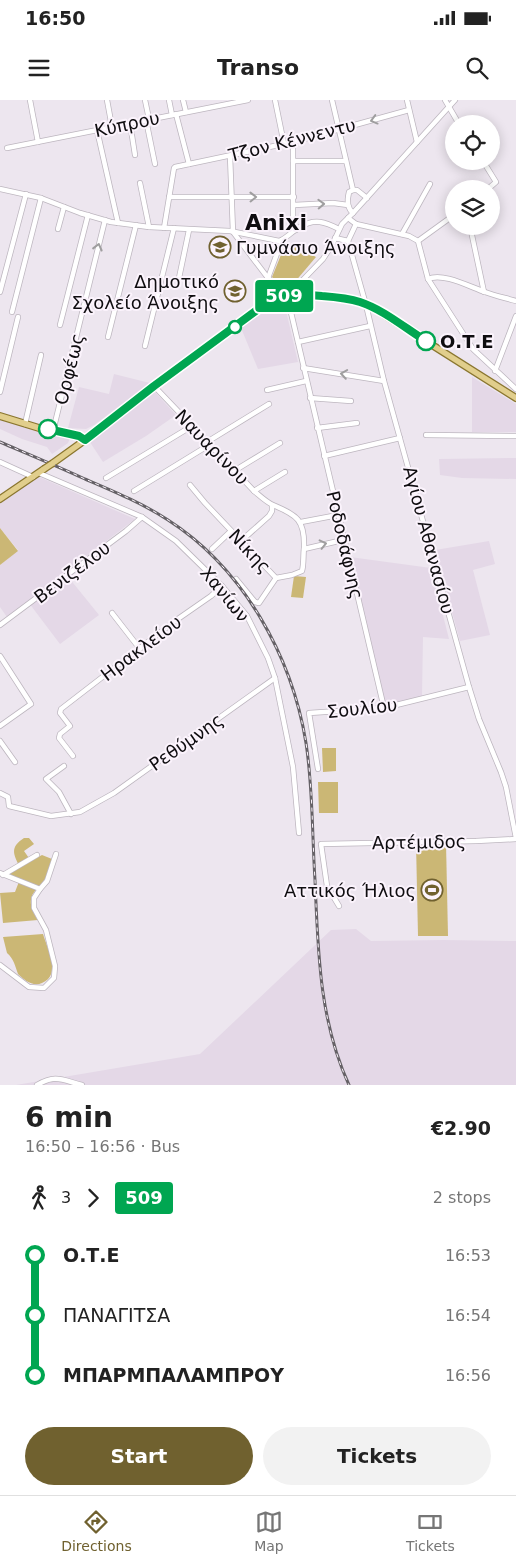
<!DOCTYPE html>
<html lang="en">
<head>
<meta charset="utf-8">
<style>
  body { margin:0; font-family:"DejaVu Sans",sans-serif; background:#f2f2f2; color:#222; height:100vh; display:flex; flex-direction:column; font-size:19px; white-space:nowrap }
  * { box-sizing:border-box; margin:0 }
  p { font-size:16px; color:#767676 }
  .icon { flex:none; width:28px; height:28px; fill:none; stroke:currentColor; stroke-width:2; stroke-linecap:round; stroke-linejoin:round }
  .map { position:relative; height:985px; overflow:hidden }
  .side { display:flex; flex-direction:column; background:#fff; flex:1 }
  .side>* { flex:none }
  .badge { padding:0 10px; border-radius:4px; font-size:18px; line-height:32px }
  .buttons { position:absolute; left:445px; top:15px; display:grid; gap:10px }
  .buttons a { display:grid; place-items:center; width:55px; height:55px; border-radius:50%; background:#fff; box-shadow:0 2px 12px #0003; font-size:25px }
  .map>.badge { position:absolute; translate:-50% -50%; box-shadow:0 0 0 2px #fff }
  .legs { display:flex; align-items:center; gap:8px; height:55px; padding:0 25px; font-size:16px }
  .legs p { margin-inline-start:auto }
  .summary { display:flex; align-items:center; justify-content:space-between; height:85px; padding:0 25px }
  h1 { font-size:28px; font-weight:700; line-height:38px }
  .cta { display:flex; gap:10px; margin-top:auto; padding:10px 25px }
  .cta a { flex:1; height:58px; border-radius:30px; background:#70612f; color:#fff; font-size:20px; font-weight:700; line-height:58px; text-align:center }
  .cta a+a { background:#f2f2f2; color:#222 }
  ul { padding:0 25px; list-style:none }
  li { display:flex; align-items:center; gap:18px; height:60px; font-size:19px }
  li i { display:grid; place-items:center; width:8px; height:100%; margin:0 6px; background:currentColor }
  li i::after { content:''; width:12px; height:12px; margin:-6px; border:4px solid; border-radius:50%; background:#fff }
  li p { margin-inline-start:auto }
  li:first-child i { background:linear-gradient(#0000 50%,currentColor 0) }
  li:last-child i { background:linear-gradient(currentColor 50%,#0000 0) }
  .status { display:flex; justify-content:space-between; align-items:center; height:35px; padding:0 25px; background:#fff; direction:ltr }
  .status svg { height:14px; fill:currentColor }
  header { display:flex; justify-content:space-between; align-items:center; height:65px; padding:0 25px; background:#fff; font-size:22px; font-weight:700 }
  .tabs { display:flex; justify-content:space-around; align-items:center; height:70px; border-top:1px solid #e0e0e0; background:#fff; font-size:14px; color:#767676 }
  .tabs a { display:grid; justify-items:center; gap:2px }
  .tabs .selected { color:#70612f }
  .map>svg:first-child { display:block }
</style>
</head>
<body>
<div class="status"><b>16:50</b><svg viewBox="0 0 49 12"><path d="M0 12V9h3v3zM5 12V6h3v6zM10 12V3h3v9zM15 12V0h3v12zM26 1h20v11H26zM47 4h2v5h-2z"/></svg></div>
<header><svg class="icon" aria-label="menu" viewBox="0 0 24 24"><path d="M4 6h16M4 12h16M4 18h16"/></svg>Transo<svg class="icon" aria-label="search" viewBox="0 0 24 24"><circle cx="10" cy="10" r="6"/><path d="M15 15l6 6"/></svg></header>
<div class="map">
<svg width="516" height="985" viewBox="0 0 516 985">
  <rect width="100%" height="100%" fill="#ede6ef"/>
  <!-- built -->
  <g fill="#e4d8e7">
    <polygon points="284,202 298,262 258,269 241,228 264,211"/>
    <polygon points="114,274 150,283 94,325 86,329 68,328 79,287 109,294"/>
    <polygon points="472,277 516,304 516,332 472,332"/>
    <polygon points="154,291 176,315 146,336 103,362 88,339"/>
    <polygon points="0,318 65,335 70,338 68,343 52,354 47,347 22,339 0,329"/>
    <polygon points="516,358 516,379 462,378 440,375 439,359"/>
    <polygon points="37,376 135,419 65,473 99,515 60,544 29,503 7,517 0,507 0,465 18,450 0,428 0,403"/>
    <polygon points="489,441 495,464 473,470 490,535 460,541 435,450"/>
    <polygon points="350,457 431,468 449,539 423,537 422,596 385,607"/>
    <polygon points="356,829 371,841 443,840 516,841 516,985 16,985 200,954 331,830"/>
  </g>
  <!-- green -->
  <g fill="#cbb775">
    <polygon points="289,143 316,157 294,183 288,187 279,184 272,177 285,145"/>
    <polygon points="0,428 18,451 0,465"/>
    <polygon points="294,476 306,477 303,498 291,497"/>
    <polygon points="322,648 336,648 336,671 323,672"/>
    <polygon points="318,682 338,682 338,713 319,713"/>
    <path d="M24,738H29L34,744L24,751L31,761L42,755L52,759C50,767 48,775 43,782C41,785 37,787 35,791C27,800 32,811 38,820L3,823L0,793L15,792L20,779L8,774L20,767C13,754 10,747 24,738Z"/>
    <polygon points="416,743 446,743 448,836 418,836"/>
    <path d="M43,834C47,848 62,875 42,883C33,887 24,880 18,874C15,866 14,859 7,853L3,837Z"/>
  </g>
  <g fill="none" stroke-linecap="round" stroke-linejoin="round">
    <!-- minor casing -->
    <g stroke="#bdb6bf" stroke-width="6">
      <g id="minor">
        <polyline points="30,0 38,42"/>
        <polyline points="107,0 112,27"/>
        <polyline points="145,0 149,19"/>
        <polyline points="169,0 172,15"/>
        <polyline points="183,0 186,12"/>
        <polyline points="275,0 284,44"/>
        <polyline points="332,0 353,90"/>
        <polyline points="407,0 417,42"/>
        <polyline points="445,0 459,24"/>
        <polyline points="176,14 189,64"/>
        <polyline points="146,20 155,64"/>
        <polyline points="130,23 135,55"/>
        <polyline points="97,30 118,123"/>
        <polyline points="293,42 293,124 296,130"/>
        <polyline points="7,48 248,0"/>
        <polyline points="230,56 233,132 268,178 277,185 286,195"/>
        <polyline points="293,61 346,61"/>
        <polyline points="483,61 496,82 488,89"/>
        <polyline points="140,83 149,127"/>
        <path d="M0,89L41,98L80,113L111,122L149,127L230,131L279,141C287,138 292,131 300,127C315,118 325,122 339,129"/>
        <polyline points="169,97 294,97"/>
        <polyline points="294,105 333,103 348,105"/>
        <path d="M353,113C347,108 347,100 349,92L353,90H357L367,98"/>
        <polyline points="356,124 409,136 418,141 428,179 473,249 516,289"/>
        <polyline points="470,126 484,192"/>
        <polyline points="164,128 174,68 175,67 293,42 409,10"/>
        <polyline points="58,129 64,107"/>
        <polyline points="402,134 430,84"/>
        <polyline points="335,138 348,141 356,124 348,118"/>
        <polyline points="348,141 366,205 384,281 469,587 479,619 501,672 506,687 516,738"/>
        <polyline points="418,141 454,115"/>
        <polyline points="179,178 189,130"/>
        <polyline points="268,178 282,140"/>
        <path d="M428,179C443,172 470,187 485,192C495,196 506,198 516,201"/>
        <polyline points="278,185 288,189 298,183"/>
        <polyline points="289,188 289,204 384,608"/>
        <polyline points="0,192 26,94"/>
        <polyline points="296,194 296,187 323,159 332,145 342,124 353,113 455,0"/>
        <polyline points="12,212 41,98"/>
        <polyline points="60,225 88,115"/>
        <polyline points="108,237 136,125"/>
        <polyline points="298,242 370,226"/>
        <polyline points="145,246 174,128"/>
        <polyline points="303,268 384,281"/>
        <polyline points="495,271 516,216"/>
        <path d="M154,286L254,391C259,395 266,402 273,405C297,415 305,420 304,448C303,455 304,464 302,471L292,475L276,478"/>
        <polyline points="267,290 306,281"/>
        <polyline points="0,292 18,217"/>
        <polyline points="310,298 351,301"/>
        <polyline points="25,324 41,255"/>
        <polyline points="317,328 357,323"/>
        <polyline points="53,331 105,120"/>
        <polyline points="426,335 516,336"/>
        <polyline points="207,342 269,304"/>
        <polyline points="324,356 400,338"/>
        <polyline points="0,362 33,377"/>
        <polyline points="234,371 280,343"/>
        <polyline points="39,373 142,417 176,441 222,486 247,516 268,558 275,578 293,667 299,733"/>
        <polyline points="106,378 192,326"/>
        <polyline points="190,385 205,403 276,478"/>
        <polyline points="134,391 209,345"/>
        <polyline points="254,391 285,372"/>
        <polyline points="301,422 338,415"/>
        <polyline points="241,441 269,416 272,411 272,405"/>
        <polyline points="212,449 231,431"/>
        <polyline points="304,449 343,440"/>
        <polyline points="236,479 255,502 259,503 276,478"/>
        <polyline points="112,513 140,549"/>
        <polyline points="0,525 126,431 142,417"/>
        <polyline points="0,556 31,604 0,626"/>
        <polyline points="0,641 15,662"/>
        <polyline points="73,656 59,638 60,634 70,626 60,613 61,609 175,521 211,496 222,486"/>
        <polyline points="64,666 46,679 59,692 71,714"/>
        <polyline points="318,669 309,613 384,608 469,587"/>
        <polyline points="0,693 8,697 9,706 51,716 80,712 114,693 275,578"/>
        <polyline points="0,773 40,789"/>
        <polyline points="3,775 37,755"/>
        <polyline points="339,806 327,786 321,744 476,741 516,739"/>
        <polyline points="0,865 29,887 44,888 54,878 55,866 46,830 34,808 34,798 40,789 47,781 56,754"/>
        <path d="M37,985C56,974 62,980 82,985"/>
      </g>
    </g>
    <!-- major casing -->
    <g stroke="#8a762f" stroke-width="8">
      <g id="major">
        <polyline points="0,316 39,328 79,336 85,340"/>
        <path d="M53,363L85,340L154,286L257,210C266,205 275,198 285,195C306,190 352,199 372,207L516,298"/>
        <polyline points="0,399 44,369"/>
      </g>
    </g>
    <!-- minor -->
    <use href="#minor" stroke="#fff" stroke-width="4.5"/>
    <!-- major -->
    <use href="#major" stroke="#e1ce8c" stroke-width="5.5"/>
    <!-- rail casing -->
    <g stroke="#656166" stroke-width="3">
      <path id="rail" d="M0,342C28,354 57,366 85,379C113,391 142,403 168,420C243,468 292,556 306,643C313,688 312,735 315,780C318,850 319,920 349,985"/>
    </g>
    <!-- rail -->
    <use href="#rail" stroke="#fbf3fc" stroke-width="1" stroke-dasharray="4" stroke-linecap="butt"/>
    <!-- major-bridge casing -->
    <g stroke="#8a762f" stroke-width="8" stroke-linecap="butt">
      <polyline id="major-bridge" points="44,369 53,363"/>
    </g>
    <!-- major-bridge -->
    <use href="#major-bridge" stroke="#e1ce8c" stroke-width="5.5"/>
  </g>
  <!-- one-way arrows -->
  <defs><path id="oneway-chevron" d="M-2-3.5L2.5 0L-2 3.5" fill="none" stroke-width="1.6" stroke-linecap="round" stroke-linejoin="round" transform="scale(1.25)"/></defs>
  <g stroke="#9f9e9f">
    <use href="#oneway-chevron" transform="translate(374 20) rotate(165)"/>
    <use href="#oneway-chevron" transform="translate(253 97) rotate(-1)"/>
    <use href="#oneway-chevron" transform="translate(321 104) rotate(-2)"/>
    <use href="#oneway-chevron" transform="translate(98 147) rotate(-76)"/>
    <use href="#oneway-chevron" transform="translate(344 274) rotate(-171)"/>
    <use href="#oneway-chevron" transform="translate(323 444) rotate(-13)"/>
  </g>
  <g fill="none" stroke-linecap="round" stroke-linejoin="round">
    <!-- line-1 casing -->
    <g stroke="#fff" stroke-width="11">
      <path id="line-1" d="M48,329L79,336L85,340L154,286L257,210C283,193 292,193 322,196C335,197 348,198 360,202C384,210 405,228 426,241"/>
    </g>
    <!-- line-1 -->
    <use href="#line-1" stroke="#00a651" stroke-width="8"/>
  </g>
  <!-- icons -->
  <defs>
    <g id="school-ring" transform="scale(1.125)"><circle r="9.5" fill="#fbf3fc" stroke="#70612f" stroke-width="1.5"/><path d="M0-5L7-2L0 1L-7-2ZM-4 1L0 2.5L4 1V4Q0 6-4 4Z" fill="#70612f"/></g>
    <g id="stadium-ring" transform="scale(1.125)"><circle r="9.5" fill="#fbf3fc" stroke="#70612f" stroke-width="1.5"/><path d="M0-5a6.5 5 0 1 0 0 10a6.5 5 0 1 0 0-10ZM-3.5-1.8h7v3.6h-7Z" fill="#70612f"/></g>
  </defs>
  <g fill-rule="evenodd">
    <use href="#school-ring" x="220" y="147"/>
    <use href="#school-ring" x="235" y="191"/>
    <use href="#stadium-ring" x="432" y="790"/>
  </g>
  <!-- markers -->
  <g fill="#fff" stroke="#00a651" stroke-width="2.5">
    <circle cx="235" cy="227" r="6"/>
    <circle cx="426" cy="241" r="9"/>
    <circle cx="48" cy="329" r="9"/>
  </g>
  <g text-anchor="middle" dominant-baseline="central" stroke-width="4" stroke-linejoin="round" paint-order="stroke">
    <!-- street labels -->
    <g font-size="18" fill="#0f0d10" stroke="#fbf3fc">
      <text transform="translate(127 24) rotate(-12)">Κύπρου</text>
      <text transform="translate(292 40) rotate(-14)">Τζον Κέννεντυ</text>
      <text transform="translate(69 269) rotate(-76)">Ορφέως</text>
      <text transform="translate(212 347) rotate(46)">Ναυαρίνου</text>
      <text transform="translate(429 440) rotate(75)">Αγίου Αθανασίου</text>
      <text transform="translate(345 445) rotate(77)">Ροδοδάφνης</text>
      <text transform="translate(250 451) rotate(47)">Νίκης</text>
      <text transform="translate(72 472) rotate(-37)">Βενιζέλου</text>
      <text transform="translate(225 494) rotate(51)">Χανίων</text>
      <text transform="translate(141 548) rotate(-37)">Ηρακλείου</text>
      <text transform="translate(362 608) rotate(-6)">Σουλίου</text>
      <text transform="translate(186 642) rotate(-35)">Ρεθύμνης</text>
      <text transform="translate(419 742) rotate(-1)">Αρτέμιδος</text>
    </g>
    <!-- poi labels -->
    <g font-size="18" fill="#0f0d10" stroke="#fbf3fc" text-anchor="end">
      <text x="236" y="147" text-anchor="start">Γυμνάσιο Άνοιξης</text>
      <text x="219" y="181">Δημοτικό<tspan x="219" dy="21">Σχολείο Άνοιξης</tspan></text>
      <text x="416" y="790">Αττικός Ήλιος</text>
    </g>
    <!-- stop labels -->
    <g font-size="18" font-weight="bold" fill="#0f0d10" stroke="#fbf3fc" text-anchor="start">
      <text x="440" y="241">Ο.Τ.Ε</text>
    </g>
    <!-- district labels -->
    <g font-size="22" font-weight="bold" fill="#0f0d10" stroke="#fbf3fc">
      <text x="276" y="122">Anixi</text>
    </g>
  </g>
</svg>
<div class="buttons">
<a><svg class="icon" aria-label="locate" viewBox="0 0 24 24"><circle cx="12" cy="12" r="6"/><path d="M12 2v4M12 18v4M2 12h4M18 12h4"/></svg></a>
<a><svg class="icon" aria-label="layers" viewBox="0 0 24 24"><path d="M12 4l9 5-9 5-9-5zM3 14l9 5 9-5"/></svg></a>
</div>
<b class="badge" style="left:284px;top:196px;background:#00a651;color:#fff">509</b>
</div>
<section class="side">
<div class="summary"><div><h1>6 min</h1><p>16:50 – 16:56 · Bus</p></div><b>€2.90</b></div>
<div class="legs"><svg class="icon" aria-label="walk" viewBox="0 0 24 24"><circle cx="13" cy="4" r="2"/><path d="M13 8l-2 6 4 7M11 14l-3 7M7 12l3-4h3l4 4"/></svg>3<svg class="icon" aria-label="forward" viewBox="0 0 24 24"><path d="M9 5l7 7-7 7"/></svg><b class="badge" style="background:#00a651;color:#fff">509</b><p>2 stops</p></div>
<ul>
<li><i style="color:#00a651"></i><b>Ο.Τ.Ε</b><p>16:53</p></li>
<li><i style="color:#00a651"></i><span>ΠΑΝΑΓΙΤΣΑ</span><p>16:54</p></li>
<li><i style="color:#00a651"></i><b>ΜΠΑΡΜΠΑΛΑΜΠΡΟΥ</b><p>16:56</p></li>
</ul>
<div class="cta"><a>Start</a><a>Tickets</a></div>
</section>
<nav class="tabs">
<a class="selected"><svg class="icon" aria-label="directions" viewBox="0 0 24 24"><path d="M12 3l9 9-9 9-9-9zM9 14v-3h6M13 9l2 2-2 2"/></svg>Directions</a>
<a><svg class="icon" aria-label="map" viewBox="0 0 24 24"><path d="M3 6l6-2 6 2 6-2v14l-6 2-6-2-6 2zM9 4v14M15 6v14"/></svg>Map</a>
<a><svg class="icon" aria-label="tickets" viewBox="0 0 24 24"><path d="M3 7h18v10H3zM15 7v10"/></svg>Tickets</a>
</nav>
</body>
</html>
